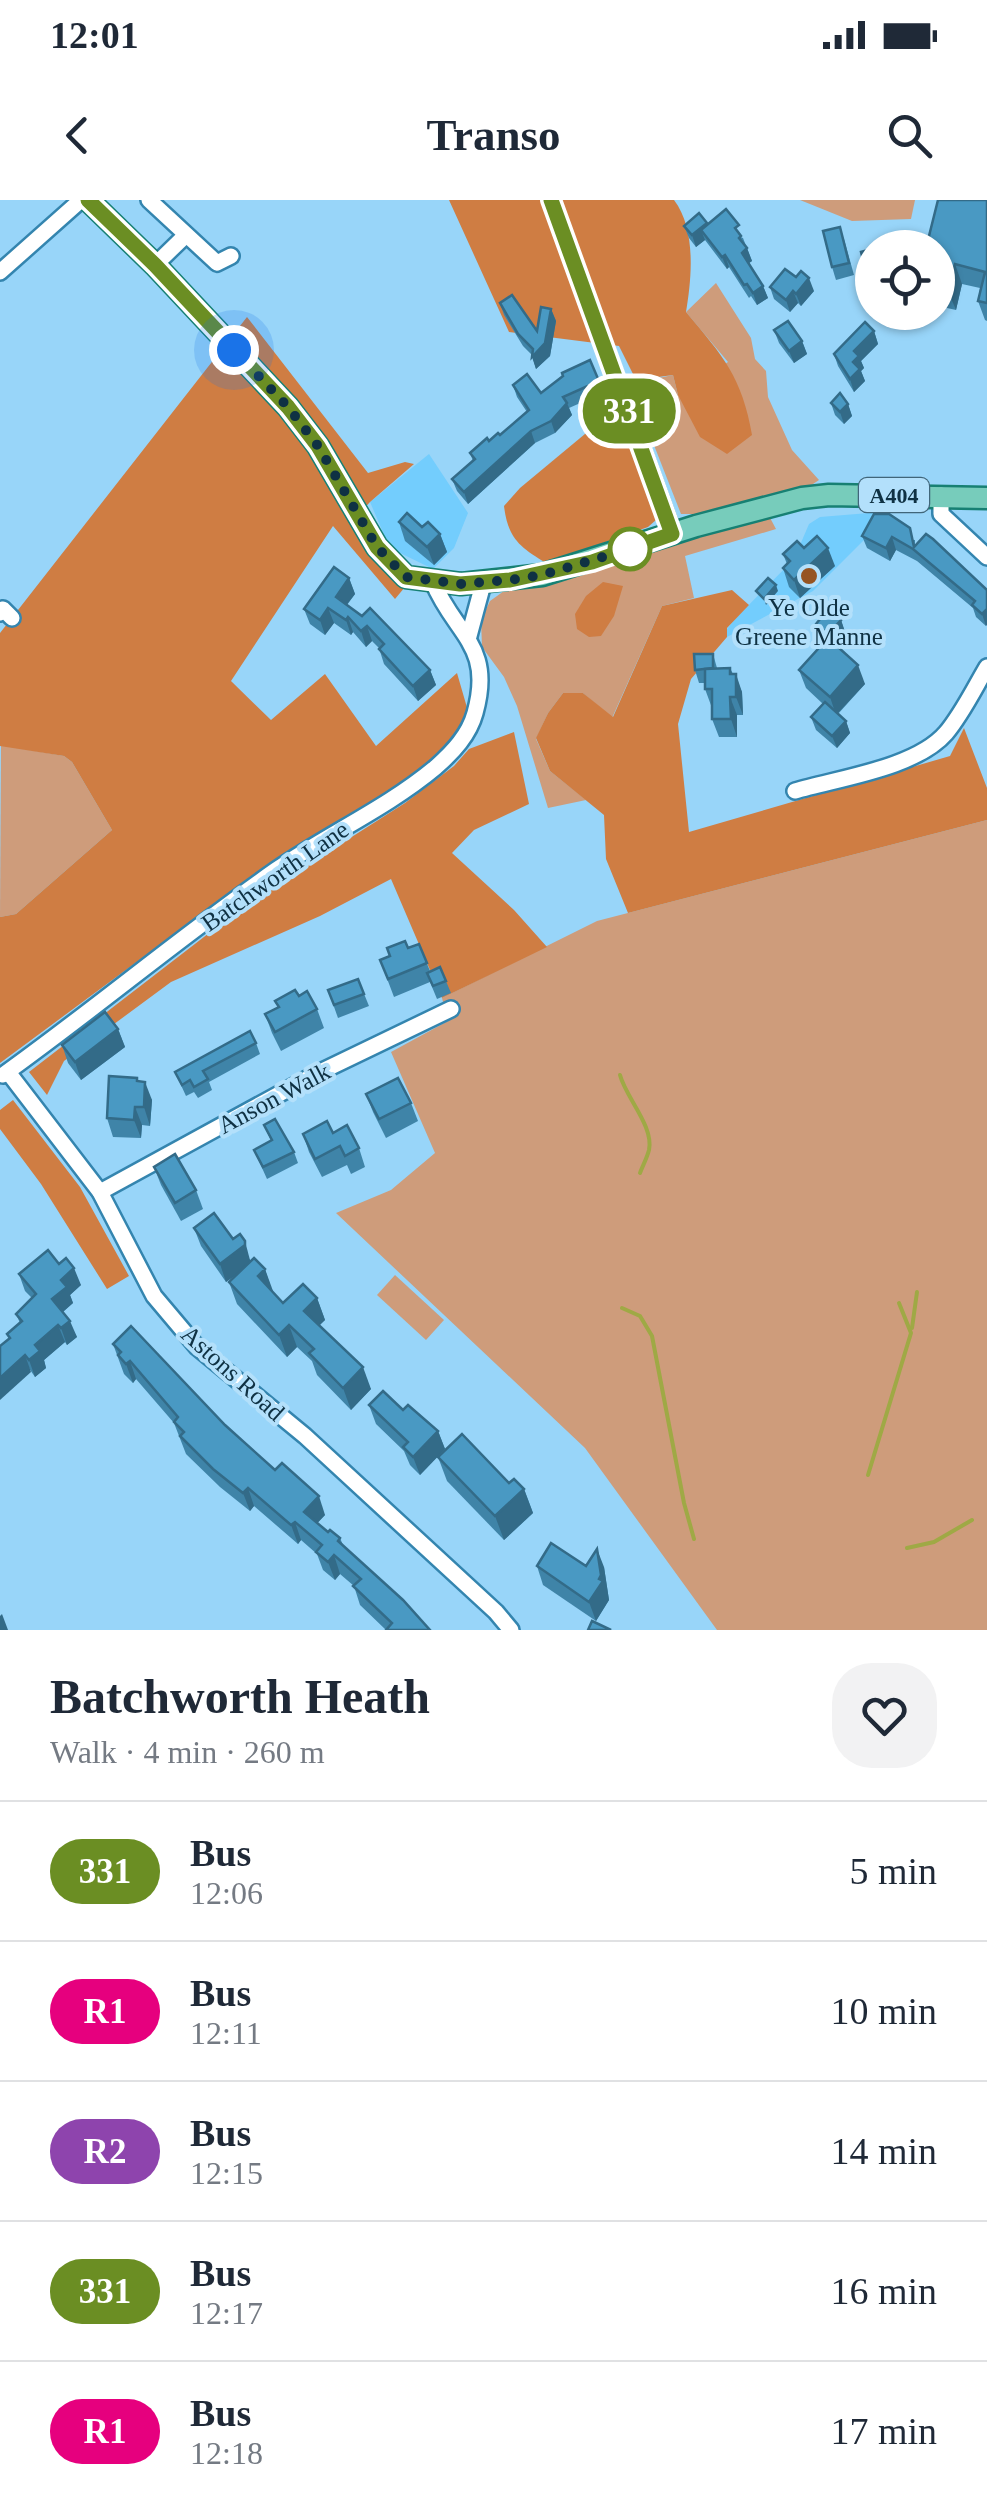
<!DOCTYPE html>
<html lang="en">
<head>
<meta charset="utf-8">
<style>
  body { margin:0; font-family:"Times New Roman",serif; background:#f2f2f3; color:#1f2937; height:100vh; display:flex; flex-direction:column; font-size:38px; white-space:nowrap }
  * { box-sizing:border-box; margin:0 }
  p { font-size:32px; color:#747a83 }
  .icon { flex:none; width:55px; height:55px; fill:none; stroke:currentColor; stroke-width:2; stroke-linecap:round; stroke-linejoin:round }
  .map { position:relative; height:1430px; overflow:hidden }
  .panel { display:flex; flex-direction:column; background:#fff; flex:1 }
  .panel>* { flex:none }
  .badge { padding:0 20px; border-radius:32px; font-size:35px; line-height:65px }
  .tools { position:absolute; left:855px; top:30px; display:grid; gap:20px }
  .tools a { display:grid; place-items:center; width:100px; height:100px; border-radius:50%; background:#fff; box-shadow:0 2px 8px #0004; font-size:50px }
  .you { position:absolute; width:50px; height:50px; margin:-25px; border:8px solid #fff; border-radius:50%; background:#1a73e8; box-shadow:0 0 0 15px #1a73e833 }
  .map>.badge { position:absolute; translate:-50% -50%; box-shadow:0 0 0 5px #fff }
  .round { display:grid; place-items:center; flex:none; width:105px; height:105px; border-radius:40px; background:#f2f2f3 }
  .head { display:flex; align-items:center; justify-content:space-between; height:170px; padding:0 50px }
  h1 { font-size:48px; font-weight:600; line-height:75px }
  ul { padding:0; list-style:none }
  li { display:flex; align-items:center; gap:30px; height:140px; padding:0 50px; border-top:2px solid #e0e1e3 }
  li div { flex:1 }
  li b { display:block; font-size:38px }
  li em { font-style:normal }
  li .badge { min-width:110px; font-weight:700; text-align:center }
  .status { display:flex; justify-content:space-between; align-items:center; height:70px; padding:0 50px; background:#fff; direction:ltr }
  .status svg { height:28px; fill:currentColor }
  header { display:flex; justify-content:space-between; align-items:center; height:130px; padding:0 50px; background:#fff; font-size:45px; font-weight:600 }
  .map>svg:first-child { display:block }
</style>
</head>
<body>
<div class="status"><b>12:01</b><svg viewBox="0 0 49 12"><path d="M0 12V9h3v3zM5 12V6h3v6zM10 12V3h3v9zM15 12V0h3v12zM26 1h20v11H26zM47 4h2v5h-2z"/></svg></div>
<header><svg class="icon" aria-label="back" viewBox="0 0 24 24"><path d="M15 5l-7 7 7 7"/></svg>Transo<svg class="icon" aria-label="search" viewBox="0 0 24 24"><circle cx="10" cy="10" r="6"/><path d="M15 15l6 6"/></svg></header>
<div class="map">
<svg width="987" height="1430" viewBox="0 0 987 1430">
  <rect width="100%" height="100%" fill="#98d5f9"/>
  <!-- built -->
  <g fill="#73cdfd">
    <polygon points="429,254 468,313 454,348 433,369 400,353 385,337 370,302"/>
    <polygon points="893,311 813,391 727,437 727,429 735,419 794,359 809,324 820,317"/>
  </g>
  <!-- green -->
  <g fill="#ce9c7b">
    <polygon points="800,0 915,0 911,19 852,21"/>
    <polygon points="716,83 751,138 755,159 766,171 768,197 792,250 819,280 810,286 706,314 681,314 630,184 673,175 678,195 728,162 686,112"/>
    <polygon points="768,314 776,329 685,356 694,398 662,406 612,518 583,493 563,493 548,513 536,539 550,571 586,600 548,608 517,506 504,477 482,447 481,420 490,401 504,391 591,370 642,351"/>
    <polygon points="1,545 64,556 72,562 112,630 16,714 0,717"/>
    <polygon points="987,620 987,1430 717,1430 585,1248 336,1013 391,990 435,953 391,852 448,821 442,798 597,721"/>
    <polygon points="395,1075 444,1120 426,1140 377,1095"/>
  </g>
  <!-- forest -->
  <g fill="#cf7d43">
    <path d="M449,0H674C696,29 692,77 686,112C723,156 742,177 752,235L727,254L700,237L678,195L673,175L636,180L619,146L509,132Z"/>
    <polygon points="247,117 368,273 405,262 414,264 370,302 352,322 405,387 395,399 333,326 231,481 271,520 325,474 376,546 457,473 468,511 454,536 424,568 253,676 0,863 0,717 16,714 112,630 72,562 64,556 0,546 0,433"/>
    <path d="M615,209L656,310V320L648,327L546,363C519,347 508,338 504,306L520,288Z"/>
    <polygon points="603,382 623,386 614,416 601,436 589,437 577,429 575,414 586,396"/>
    <polygon points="732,390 749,405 727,428 727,437 691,479 678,524 689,632 950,556 964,528 987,588 987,620 628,713 606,659 604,615 550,571 536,538 548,513 563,493 583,493 613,517 662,406"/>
    <polygon points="514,532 529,604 474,630 452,653 514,710 547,747 442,798 391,679 320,716 171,782 64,861 47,895 29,872 248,703 405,603 454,566 469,549"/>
    <polygon points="13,900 80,987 129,1076 107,1089 41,984 0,929 0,910"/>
  </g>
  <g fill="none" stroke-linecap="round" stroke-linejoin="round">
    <!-- stream -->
    <g stroke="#9fa945" stroke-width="4">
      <path d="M620,875C626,898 654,926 649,950C647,958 643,965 640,973"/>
      <polyline points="622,1108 640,1116 652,1136 684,1303 694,1339"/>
      <polyline points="912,1128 917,1092"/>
      <polyline points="868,1275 911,1133 899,1103"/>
      <polyline points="907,1348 934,1342 972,1320"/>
    </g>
    <!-- minor casing -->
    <g stroke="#3485af" stroke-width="20">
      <g id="minor">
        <polyline points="149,0 217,63 231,56"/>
        <polyline points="551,0 673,334"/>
        <polyline points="155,65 186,35"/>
        <polyline points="0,72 81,0"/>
        <polyline points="941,295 941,314 987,357"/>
        <polyline points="0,413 3,409 12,418"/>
        <polyline points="469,436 483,384"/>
        <path d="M795,591C839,578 916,568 946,533C962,514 974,489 987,467"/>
        <polyline points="8,872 100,992 154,1096 197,1147 305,1236 496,1412 511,1430"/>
        <path d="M3,875C95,809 183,735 276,670C328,634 387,608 436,567C453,552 469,535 475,513C494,445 455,435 433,382"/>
        <polyline points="100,992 314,875 451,809"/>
      </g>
    </g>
    <!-- major casing -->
    <g stroke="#178073" stroke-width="25">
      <polyline id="major" points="88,0 155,65 288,207 318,246 377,347 406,377 461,384 542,375 696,326 802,298 829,295 987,298"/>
    </g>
    <!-- minor -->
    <use href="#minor" stroke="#fff" stroke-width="15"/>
    <!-- major -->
    <use href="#major" stroke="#7cb" stroke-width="20"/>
  </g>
  <!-- wall -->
  <g fill="#3f84a8">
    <polygon points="987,0 987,121 985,120 978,101 980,88 962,84 956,110 938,106 938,48"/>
    <polygon points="708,24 743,38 752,61 749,63 763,86 768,98 757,105 751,96 749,98 729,67 727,69 705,40 696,47 689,38 684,26"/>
    <polygon points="844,39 854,75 836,80 832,67"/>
    <polygon points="872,49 872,78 869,79 865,67"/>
    <polygon points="770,87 814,91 801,106 798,103 790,112 774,99"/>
    <polygon points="500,103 537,131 551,109 556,121 550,156 536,169 532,155 523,146 504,115"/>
    <polygon points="774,130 802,141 807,154 794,163 779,143"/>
    <polygon points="874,131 878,144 861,161 864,168 861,171 865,181 854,192 838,166 834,154"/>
    <polygon points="599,181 603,193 569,208 572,215 555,233 535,243 468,304 457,291 452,279 473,261 470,253 500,235 527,212 517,197 513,185 541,193"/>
    <polygon points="831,203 848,204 852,216 844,224 835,215"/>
    <polygon points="399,322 422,327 440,334 447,352 434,365 405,341"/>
    <polygon points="862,336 915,340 915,345 987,390 986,426 976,417 973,408 917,361 896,350 890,361 867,348"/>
    <polygon points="804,348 835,366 800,398 789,387 783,368 787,364 783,354"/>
    <polygon points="349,378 355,394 347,405 430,470 436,485 418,501 384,464 379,448 372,441 366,447 353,432 351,435 334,423 325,435 310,424 304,409"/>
    <polygon points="841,420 845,432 835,444 865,484 838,514 846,521 850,533 837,548 816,530 811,517 823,504 806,488 799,470 825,441 820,436 816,424"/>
    <polygon points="713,454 717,468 730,468 742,492 743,515 737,515 737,537 719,537 712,519 712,508 705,489 705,483 699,483 695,470"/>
    <polygon points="419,744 430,771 440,767 451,793 437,799 430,782 394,797 380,760"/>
    <polygon points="358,779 369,806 338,818 328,790"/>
    <polygon points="299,796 317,809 324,828 281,851 272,833 265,814 278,807 275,801"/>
    <polygon points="118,829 125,847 81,880 68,863 62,845"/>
    <polygon points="256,843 260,854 209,882 212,890 198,898 194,892 186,896 175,872"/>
    <polygon points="138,882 152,900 150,926 142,925 141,938 113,937 107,918"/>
    <polygon points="366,894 411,903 418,921 386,938 373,912"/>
    <polygon points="264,925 294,952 298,963 267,979 254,950 271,941"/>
    <polygon points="333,933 359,948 365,967 351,974 347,965 322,977 309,952 303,934"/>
    <polygon points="154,967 196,990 203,1009 181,1021 161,985"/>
    <polygon points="194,1028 233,1039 251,1061 265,1069 272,1092 283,1103 317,1098 325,1120 319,1125 371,1189 351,1210 317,1175 312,1161 297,1147 287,1157 237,1104 229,1082 240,1072 226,1082 201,1046"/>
    <polygon points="59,1064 81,1085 70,1095 73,1103 63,1112 77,1137 67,1145 65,1142 44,1160 46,1168 35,1177 9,1139 7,1134 20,1123 16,1114 32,1098 25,1091 19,1074"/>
    <polygon points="113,1144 225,1225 325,1315 317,1323 328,1332 340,1338 343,1345 430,1430 386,1430 360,1405 354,1386 340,1374 335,1380 323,1370 317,1354 301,1340 298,1344 254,1306 250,1311 220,1287 186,1254 174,1223 136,1179 133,1183 124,1174"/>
    <polygon points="369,1205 403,1210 438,1231 445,1249 420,1275 410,1265 404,1251 376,1224"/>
    <polygon points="438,1257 524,1289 533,1313 504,1340 447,1281"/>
    <polygon points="537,1366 604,1367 609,1400 596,1421 543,1385"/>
  </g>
  <!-- shaded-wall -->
  <g fill="#336b88">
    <polygon points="707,23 711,35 701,30 705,40 696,47 692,35"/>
    <polygon points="747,48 752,61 746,65 742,53"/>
    <polygon points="725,55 729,67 727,69 722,57"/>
    <polygon points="955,64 962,84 956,110 948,91"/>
    <polygon points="809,78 814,91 801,106 796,94"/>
    <polygon points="763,86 768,98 757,105 753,93"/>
    <polygon points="793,91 798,103 790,112 786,100"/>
    <polygon points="551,109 556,121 550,156 536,169 532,157"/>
    <polygon points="874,131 878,144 861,161 864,168 861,171 865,181 854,192 850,179 854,151"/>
    <polygon points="802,141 807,154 794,163 789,151"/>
    <polygon points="567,203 572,215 555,233 551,221"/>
    <polygon points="848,204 852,216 844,224 840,212"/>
    <polygon points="531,231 535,243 468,304 464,292"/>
    <polygon points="440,334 447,352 434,365 427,347"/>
    <polygon points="892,337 896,350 890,361 886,348"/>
    <polygon points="828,348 835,366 800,398 794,380"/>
    <polygon points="349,378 355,394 341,412 336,397"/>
    <polygon points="776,385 778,391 766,405 764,399"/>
    <polygon points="328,408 334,423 325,435 320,420"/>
    <polygon points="987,409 987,425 986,426 982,414"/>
    <polygon points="348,417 353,432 351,435 346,420"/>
    <polygon points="841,420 845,432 832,447 828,434"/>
    <polygon points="367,426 372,441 366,447 361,431"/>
    <polygon points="858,465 865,484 836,515 830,497"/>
    <polygon points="730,468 736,485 736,474 742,492 743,515 736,497"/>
    <polygon points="430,470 436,485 418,501 413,486"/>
    <polygon points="730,497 737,515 737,537 731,519"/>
    <polygon points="846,521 850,533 837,548 832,536"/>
    <polygon points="118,829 125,847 81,880 75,862"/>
    <polygon points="145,882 152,900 150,926 144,907"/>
    <polygon points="135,907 142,925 141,938 134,920"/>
    <polygon points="245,1041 251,1064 226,1082 220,1064"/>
    <polygon points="74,1068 81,1085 70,1095 73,1103 58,1116 52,1099 61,1080"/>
    <polygon points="265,1069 273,1091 266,1098 258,1076"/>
    <polygon points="317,1098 325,1120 312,1133 304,1111"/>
    <polygon points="70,1121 77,1137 67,1145 61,1128"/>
    <polygon points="58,1125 65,1142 44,1160 46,1168 35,1177 29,1160 35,1145"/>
    <polygon points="289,1125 297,1147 287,1157 279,1135"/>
    <polygon points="25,1155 31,1172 0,1200 0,1178"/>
    <polygon points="130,1161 136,1179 133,1183 126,1164"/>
    <polygon points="363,1167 371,1189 351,1210 343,1188"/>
    <polygon points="438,1231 445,1249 420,1275 413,1257"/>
    <polygon points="248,1288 254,1306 250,1311 243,1293"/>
    <polygon points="524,1289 533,1313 504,1340 495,1316"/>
    <polygon points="319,1296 325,1315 311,1330 304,1312"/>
    <polygon points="295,1322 301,1340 298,1344 291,1325"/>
    <polygon points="597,1349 604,1367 609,1400 596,1421 589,1402 599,1379"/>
    <polygon points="334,1355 340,1374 335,1380 328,1362"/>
    <polygon points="2,1414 8,1430 0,1430 0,1416"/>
  </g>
  <!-- building -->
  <g fill="#4999c3" stroke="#336b88" stroke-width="2.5">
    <polygon points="938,0 987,0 987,103 978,101 985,72 955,64 948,91 938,88 938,48 926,48"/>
    <polygon points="726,9 739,25 735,28 741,36 739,38 747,48 742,53 763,86 753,93 747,84 744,85 725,55 722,57 701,30"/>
    <polygon points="699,13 707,23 692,35 684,26"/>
    <polygon points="840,27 849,63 832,67 823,31"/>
    <polygon points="872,49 872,64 865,67 861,52"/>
    <polygon points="785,69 796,77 801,71 809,78 796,94 793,91 786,100 770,87"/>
    <polygon points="512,95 537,131 541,107 551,109 545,143 532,157 533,149 518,134 500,103"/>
    <polygon points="788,121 802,141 789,151 774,130"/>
    <polygon points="865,122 874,131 854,151 859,156 853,162 860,169 850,179 834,154"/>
    <polygon points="590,160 599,181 563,197 567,203 551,221 531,231 464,292 452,279 475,259 470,253 487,238 489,241 498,233 500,235 529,210 513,185 527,174 541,193 563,176 562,173"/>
    <polygon points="840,193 848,204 840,212 831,203"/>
    <polygon points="407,313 422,327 428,322 440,334 427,347 399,322"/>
    <polygon points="874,314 889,314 910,328 914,347 926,334 933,339 987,390 987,409 982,414 972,405 975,401 913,349 892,337 886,348 862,336"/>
    <polygon points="817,336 828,348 794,380 783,368 790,361 783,354 797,341 804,348"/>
    <polygon points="334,367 349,378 336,397 362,416 370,408 430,470 413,486 379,449 384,444 367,426 361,431 348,417 346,420 328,408 320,420 304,409"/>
    <polygon points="768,378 776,385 764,399 756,391"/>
    <polygon points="828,409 841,420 828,434 816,424"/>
    <polygon points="828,438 858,465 830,497 799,470"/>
    <polygon points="694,454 713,454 713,468 695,470"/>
    <polygon points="730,468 730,474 736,474 736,497 730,497 731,519 712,519 712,489 705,489 705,469"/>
    <polygon points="825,502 846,521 832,536 811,517"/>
    <polygon points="405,741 408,748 419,744 427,763 388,779 380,760 390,756 387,748"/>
    <polygon points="440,767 446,781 433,786 427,773"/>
    <polygon points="358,779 364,794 334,805 328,790"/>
    <polygon points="295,790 299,796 307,791 317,809 275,832 265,814 279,807 275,801"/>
    <polygon points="105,812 118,829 75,862 62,845"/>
    <polygon points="250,831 256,843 203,871 208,879 194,887 190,880 182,885 175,872"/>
    <polygon points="109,876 137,878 137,881 145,882 144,907 135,907 134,920 107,918"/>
    <polygon points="398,878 411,903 379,919 366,894"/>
    <polygon points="275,919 294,952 263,967 254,950 272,940 264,925"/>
    <polygon points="327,921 333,933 347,925 359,948 345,956 340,946 315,959 303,934"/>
    <polygon points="175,954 196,990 175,1003 154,967"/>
    <polygon points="214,1013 233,1039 240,1034 245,1041 245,1045 220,1064 194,1028"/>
    <polygon points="48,1050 59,1064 66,1058 74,1068 61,1080 67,1087 52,1099 70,1121 61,1128 58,1125 35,1145 40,1151 29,1160 25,1155 0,1178 0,1146 10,1138 7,1134 22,1121 16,1114 36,1094 19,1074"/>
    <polygon points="254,1058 265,1069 258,1076 283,1103 303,1084 317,1098 304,1111 363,1167 343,1188 309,1153 314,1149 289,1125 279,1135 229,1082"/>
    <polygon points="131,1126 225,1225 275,1270 282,1263 319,1296 304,1312 328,1332 330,1330 340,1338 338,1341 403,1400 430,1430 386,1430 392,1423 353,1386 361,1379 334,1355 328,1362 316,1352 322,1345 295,1322 291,1325 248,1288 243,1293 213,1269 180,1236 184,1232 174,1222 178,1217 130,1161 126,1164 118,1155 121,1152 113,1144"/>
    <polygon points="383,1191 403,1210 408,1205 438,1231 413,1257 403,1247 408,1242 369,1205"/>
    <polygon points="462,1234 509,1283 514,1279 524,1289 495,1316 438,1257"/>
    <polygon points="551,1343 586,1366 597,1349 601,1375 599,1379 603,1381 589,1402 537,1366"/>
    <polygon points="592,1421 611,1430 588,1430"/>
  </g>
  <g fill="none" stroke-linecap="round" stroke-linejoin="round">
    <!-- line casing -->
    <g stroke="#fff" stroke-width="22">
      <polyline id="line" points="88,0 155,65 288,207 318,246 377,347 406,377 460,384 510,380 592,362 672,334 551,0"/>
    </g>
    <!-- line -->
    <use href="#line" stroke="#6b8e23" stroke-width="15"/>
    <!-- walk -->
    <polyline stroke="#0f3143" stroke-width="10" stroke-dasharray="0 18" points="234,150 288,207 318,246 377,347 406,377 460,384 510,380 542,375 630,349"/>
  </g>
  <!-- markers -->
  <circle fill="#fff" stroke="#6b8e23" stroke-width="5" cx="630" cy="349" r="20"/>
  <circle fill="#965422" stroke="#b3e0fb" stroke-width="4" cx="809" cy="376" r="10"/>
  <g text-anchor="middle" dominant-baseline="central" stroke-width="8" stroke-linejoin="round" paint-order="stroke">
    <!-- shield labels -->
    <rect fill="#b3e0fb" stroke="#40667a" stroke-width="2.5" x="859" y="278" width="70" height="34" rx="8"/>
    <g font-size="22" font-weight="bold" fill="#0f3143">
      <text x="894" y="295">A404</text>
    </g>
    <!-- poi labels -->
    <g font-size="25" fill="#0f3143" stroke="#b3e0fb">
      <text x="809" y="407">Ye Olde<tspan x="809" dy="29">Greene Manne</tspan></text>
    </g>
    <!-- street labels -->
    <g font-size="25" fill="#0f3143" stroke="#b3e0fb">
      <text transform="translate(275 676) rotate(-35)">Batchworth Lane</text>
      <text transform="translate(274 898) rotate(-28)">Anson Walk</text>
      <text transform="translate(233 1173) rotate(42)">Astons Road</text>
    </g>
  </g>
</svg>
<div class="tools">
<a><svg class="icon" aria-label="locate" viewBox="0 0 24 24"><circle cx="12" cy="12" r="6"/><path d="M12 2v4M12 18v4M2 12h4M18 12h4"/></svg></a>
</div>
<div class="you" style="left:234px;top:150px"></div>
<b class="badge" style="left:629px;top:211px;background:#6b8e23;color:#fff">331</b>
</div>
<section class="panel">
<div class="head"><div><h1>Batchworth Heath</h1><p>Walk · 4 min · 260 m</p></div><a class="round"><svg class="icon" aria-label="heart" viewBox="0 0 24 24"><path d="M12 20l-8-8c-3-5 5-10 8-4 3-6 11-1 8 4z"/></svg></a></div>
<ul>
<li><span class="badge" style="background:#6b8e23;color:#fff">331</span><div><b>Bus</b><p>12:06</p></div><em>5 min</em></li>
<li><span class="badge" style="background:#e6007e;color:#fff">R1</span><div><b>Bus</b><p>12:11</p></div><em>10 min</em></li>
<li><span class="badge" style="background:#8e44ad;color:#fff">R2</span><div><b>Bus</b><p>12:15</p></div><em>14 min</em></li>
<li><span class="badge" style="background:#6b8e23;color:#fff">331</span><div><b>Bus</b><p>12:17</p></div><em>16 min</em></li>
<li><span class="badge" style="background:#e6007e;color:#fff">R1</span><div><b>Bus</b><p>12:18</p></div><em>17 min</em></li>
</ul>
</section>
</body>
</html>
